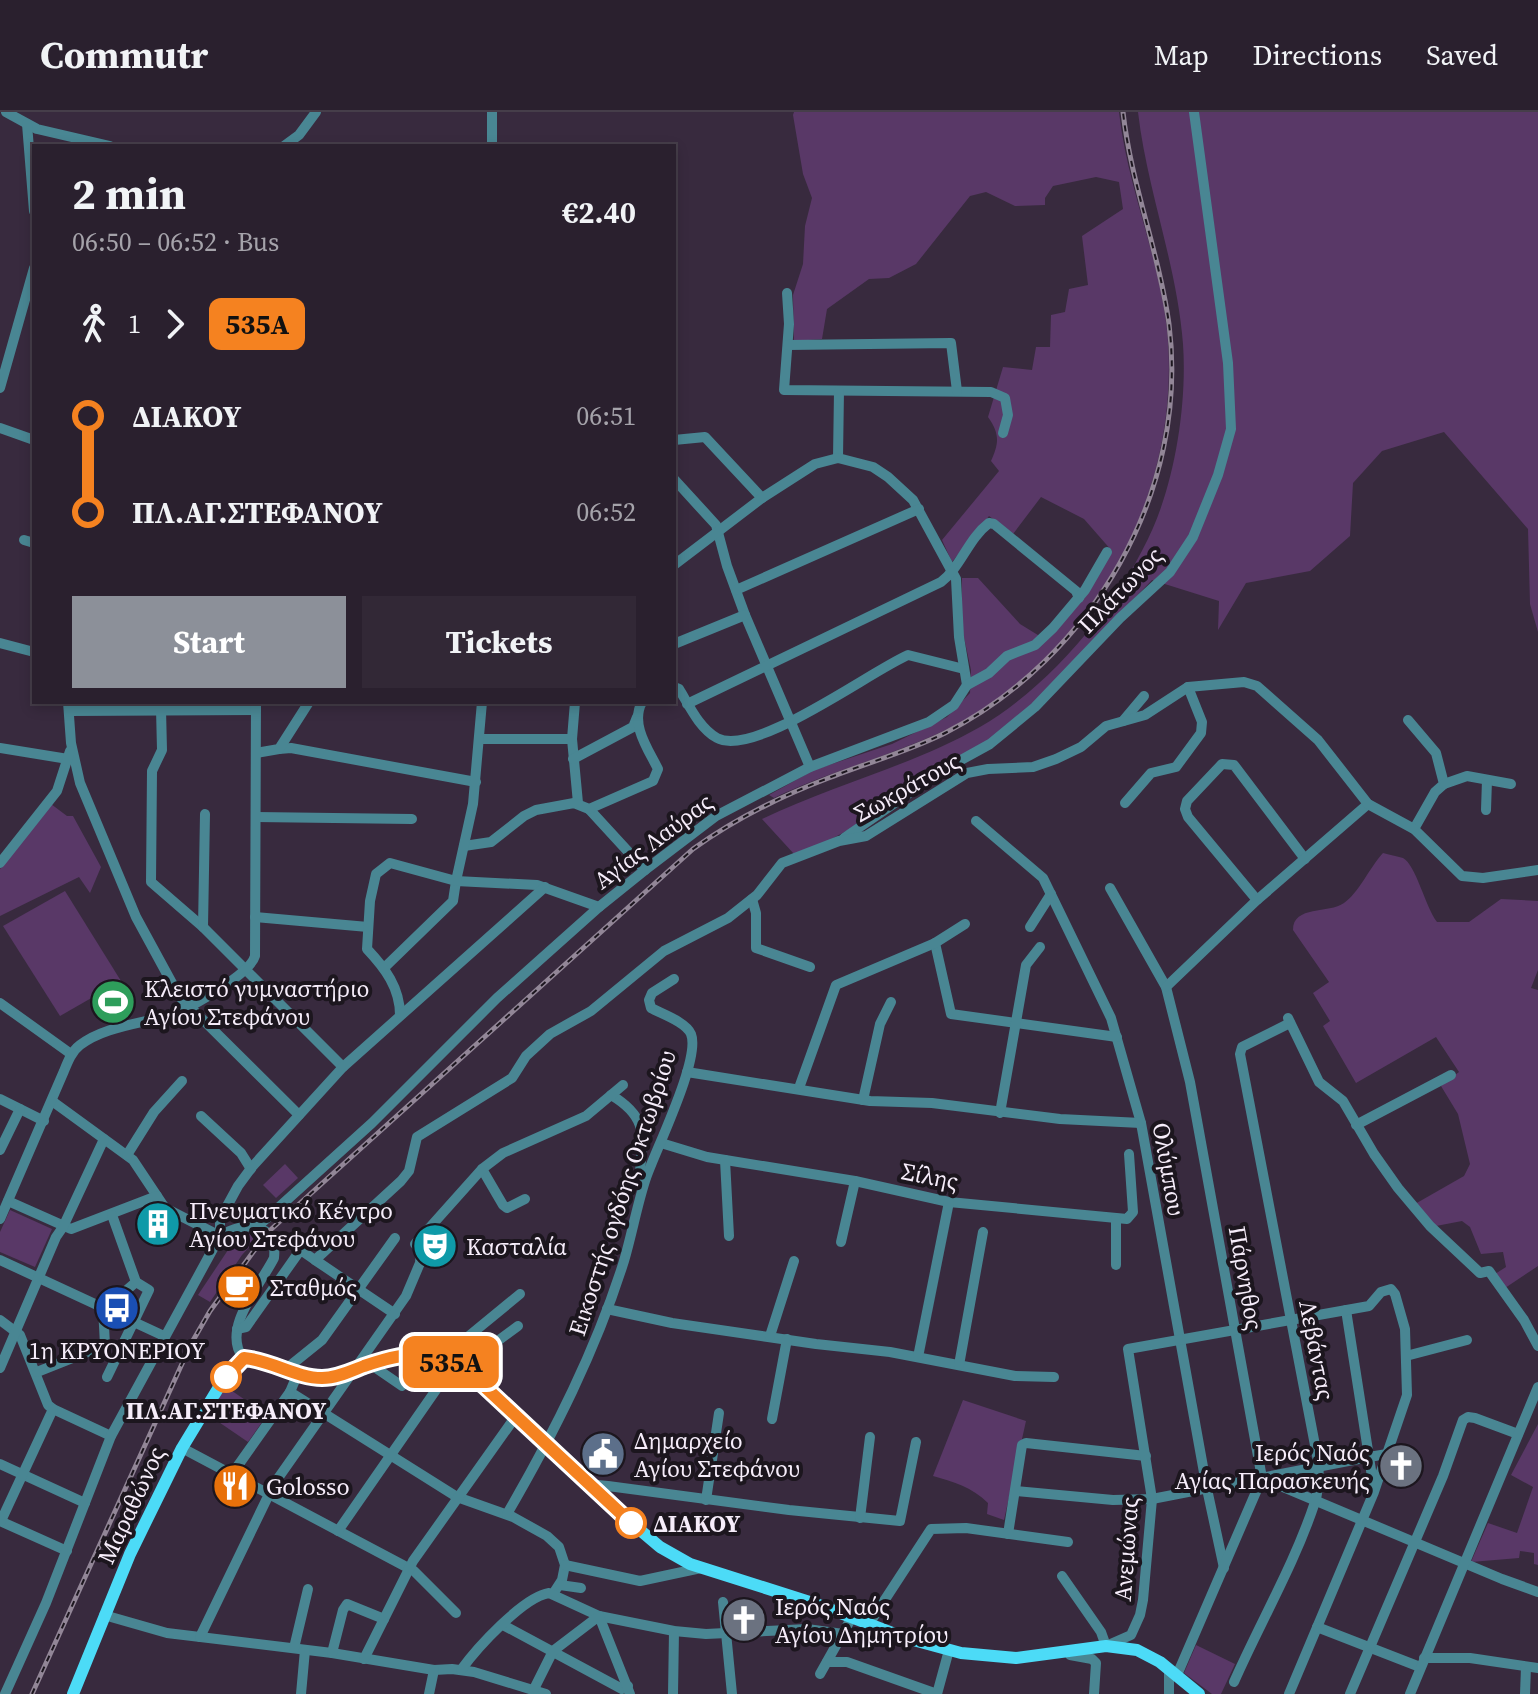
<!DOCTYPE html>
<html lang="en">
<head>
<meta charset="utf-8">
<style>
  body { margin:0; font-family:"Source Serif 4",serif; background:#322836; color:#f1f3f6; height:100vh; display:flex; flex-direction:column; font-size:30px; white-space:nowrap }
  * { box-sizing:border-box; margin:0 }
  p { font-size:26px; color:#a5a3aa }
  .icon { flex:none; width:44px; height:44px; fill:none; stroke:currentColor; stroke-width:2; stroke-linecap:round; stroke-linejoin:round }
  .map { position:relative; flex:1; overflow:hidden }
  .side { position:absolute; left:32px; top:32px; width:644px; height:560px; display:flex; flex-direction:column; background:#2a202e; border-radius:0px; box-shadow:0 4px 12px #0003,0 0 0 2px #463e4a }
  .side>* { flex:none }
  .badge { padding:0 16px; border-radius:12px; font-size:28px; line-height:52px }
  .map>.badge { position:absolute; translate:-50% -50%; box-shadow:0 0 0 4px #fff }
  .legs { display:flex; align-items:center; gap:12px; height:88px; padding:0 40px; font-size:26px }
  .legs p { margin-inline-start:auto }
  .summary { display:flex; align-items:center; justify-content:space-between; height:136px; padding:0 40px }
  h1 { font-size:44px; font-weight:700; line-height:60px }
  .action { display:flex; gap:16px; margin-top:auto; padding:16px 40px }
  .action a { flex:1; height:92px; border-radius:0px; background:#8c9099; color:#fff; font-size:32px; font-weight:700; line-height:92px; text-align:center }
  .action a+a { background:#322836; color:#f1f3f6 }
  ul { padding:0 40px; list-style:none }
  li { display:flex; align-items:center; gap:28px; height:96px; font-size:30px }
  li i { display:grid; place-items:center; width:12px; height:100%; margin:0 10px; background:currentColor }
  li i::after { content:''; width:20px; height:20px; margin:-10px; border:6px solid; border-radius:50%; background:#2a202e }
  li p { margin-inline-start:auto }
  li:first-child i { background:linear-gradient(#0000 50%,currentColor 0) }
  li:last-child i { background:linear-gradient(currentColor 50%,#0000 0) }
  header { display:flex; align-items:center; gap:48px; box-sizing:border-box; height:112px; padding:0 40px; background:#2a202e; border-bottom:2px solid #463e4a }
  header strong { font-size:38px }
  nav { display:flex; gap:44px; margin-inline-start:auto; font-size:28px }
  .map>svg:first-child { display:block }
</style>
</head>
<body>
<header>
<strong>Commutr</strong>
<nav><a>Map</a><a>Directions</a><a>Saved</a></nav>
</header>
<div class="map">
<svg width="1538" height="1582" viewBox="0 0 1538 1582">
  <rect width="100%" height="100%" fill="#382a3e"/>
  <!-- green -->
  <g fill="#593867">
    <path d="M794,0H1119C1127,74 1159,144 1167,218C1182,365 1109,516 985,596C920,638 842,653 774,686L769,683L814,658L892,632L947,605L970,581L971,558L962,516V466H978L1020,512L1046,528L1082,488L1112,439L1084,407L1041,385L1013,422L989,404L952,450L942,428L999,359L991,349C999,331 1000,322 988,305L1003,255L1032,258L1036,235H1050L1051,203L1065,200L1069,177L1088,173L1082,124L1123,97L1119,70L1096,65L1053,74L1045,86V93L1015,94L986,80L970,84L916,152L889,166L869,167L827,197L822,227L794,229L793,183L803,152L805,114L812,86L803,62L793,3Z"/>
    <path d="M1138,0H1538V520L1530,492L1528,417L1444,320L1382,339L1353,371L1350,424L1310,459L1246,471L1218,518L1219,489L1152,468L1034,591L990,628L861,711L824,731L794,742L762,707C833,673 911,654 980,615C1051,574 1120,491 1153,416C1176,363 1187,289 1183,232C1177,153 1147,78 1138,0Z"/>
    <polygon points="51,692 67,704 73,704 101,755 90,781 79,765 0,804 0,757"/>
    <path d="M1383,741C1389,743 1397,744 1403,746C1416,753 1425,794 1437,810H1469L1501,787L1538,789V858L1531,876L1538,878V1154L1505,1176L1495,1162L1506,1155L1503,1140L1481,1142L1470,1115L1462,1109L1436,1114L1415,1092L1464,1064L1470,1052L1458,1002L1441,974L1459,960L1436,925L1356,971L1323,914L1330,909L1313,881L1329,870L1293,818C1293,793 1329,802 1344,791C1358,782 1370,755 1383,741Z"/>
    <polygon points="65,779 121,869 60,904 3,814"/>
    <polygon points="285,1052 298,1066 276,1086 263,1073"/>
    <polygon points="10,1098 52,1117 35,1155 0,1140 0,1120"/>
    <polygon points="252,1119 260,1123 242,1143 210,1190 198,1183 238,1123 248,1124"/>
    <polygon points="225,1274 267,1303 248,1330 207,1302"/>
    <path d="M963,1288L1026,1309L1004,1408L987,1402L988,1391C972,1375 954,1370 933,1364Z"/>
    <polygon points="1538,1312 1538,1453 1534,1452 1534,1441 1520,1439 1519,1446 1471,1450 1488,1411 1517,1421 1533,1375 1511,1363"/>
    <polygon points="1196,1533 1235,1552 1221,1582 1212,1582 1184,1561"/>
  </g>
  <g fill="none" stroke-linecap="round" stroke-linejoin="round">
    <!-- minor -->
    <g stroke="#498693" stroke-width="10">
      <polyline points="6,0 37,17 110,34"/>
      <polyline points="27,12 34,99"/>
      <polyline points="284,34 299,23 316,0"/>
      <polyline points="492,34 492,0"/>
      <polyline points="787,181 789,212 784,278 991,280 1005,286 1008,303 1003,321"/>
      <polyline points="788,233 951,231 957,279"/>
      <polyline points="0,276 34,156"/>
      <polyline points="0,316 34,328"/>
      <polyline points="674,328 705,325 762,386"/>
      <polyline points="838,346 839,279"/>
      <polyline points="674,367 716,413 727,454 745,503 810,655"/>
      <polyline points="24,428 34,431"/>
      <polyline points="674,453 762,386 815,352 838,346 873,355 888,365 913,388 956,467 959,525 967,573"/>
      <polyline points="736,478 919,397"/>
      <polyline points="0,531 34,540"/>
      <polyline points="674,532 745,503"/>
      <path d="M674,575L679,577C689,593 699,616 717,626C754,646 869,560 908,543L964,557"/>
      <polyline points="68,590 71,631 80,671 136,805 179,884 299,1003"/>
      <polyline points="575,590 572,627 578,691"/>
      <path d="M687,592L941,470C961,455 968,427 989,411L994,412L1076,479L1079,486"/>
      <polyline points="161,597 162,638 152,659 151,770 203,815 343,955"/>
      <polyline points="69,599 256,598"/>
      <polyline points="1408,608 1436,641 1444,672 1435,680 1414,717"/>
      <polyline points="1123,609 1144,584"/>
      <polyline points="479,627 572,627"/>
      <polyline points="0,636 68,647"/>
      <polyline points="279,637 291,636 476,670"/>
      <polyline points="256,641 279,637 309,590"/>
      <polyline points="573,647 633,615 637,605"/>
      <polyline points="1444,672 1467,664 1511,672"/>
      <polyline points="1125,691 1151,661 1176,655 1201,621 1202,610 1188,575"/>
      <polyline points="589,697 645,758"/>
      <polyline points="1486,698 1487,668"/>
      <polyline points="256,705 412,707"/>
      <polyline points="976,709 1043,766 1111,906 1141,1011 1207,1377 1224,1456"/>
      <polyline points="844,726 943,658 990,632 1035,595 1120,506 1170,460 1193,425 1218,363 1231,317 1228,251 1194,0"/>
      <path d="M464,734L491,730L524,704L536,698L574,691L589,697L653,669L658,657C648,637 630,612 642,590"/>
      <polyline points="0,751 57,679 70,639"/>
      <polyline points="1110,776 1166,875 1190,970 1262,1366 1177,1563"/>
      <polyline points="752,787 756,801 756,836 810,855"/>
      <polyline points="1257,788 1188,705 1185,697 1187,689 1222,652 1234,653 1305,747"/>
      <polyline points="255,805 368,815"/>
      <polyline points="203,815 205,702"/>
      <polyline points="1030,815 1051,782"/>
      <polyline points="935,831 951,902 1117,925"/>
      <polyline points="384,856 453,789 456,769 537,773 599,795"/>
      <polyline points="1166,875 1257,788 1368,692"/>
      <polyline points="0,891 71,942"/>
      <path d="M400,903C400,876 385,856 367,837L370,789L376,762L390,751L456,769L473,692L482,590"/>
      <polyline points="1288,906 1319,970 1343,989 1374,1042 1398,1076 1430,1114 1480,1161 1489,1159 1524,1208 1538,1234"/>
      <polyline points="687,960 870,989 932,991 1060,1007 1141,1011"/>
      <polyline points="799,976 836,873 935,831 965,812"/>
      <path d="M611,983C648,1005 643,1023 640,1060L646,1065"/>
      <polyline points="0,987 44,1009"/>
      <polyline points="863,988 880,912 891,890"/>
      <polyline points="52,989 133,1048 165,1096 220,1124"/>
      <polyline points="1000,1001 1026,853 1040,835"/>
      <polyline points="201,1004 241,1041 251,1057"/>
      <polyline points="1356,1013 1451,963"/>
      <polyline points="661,1031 707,1045 855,1069 949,1090 1127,1107 1133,1100 1129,1042"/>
      <polyline points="0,1038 20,997"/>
      <polyline points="127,1043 154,1000 182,969"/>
      <polyline points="725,1048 729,1124"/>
      <polyline points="482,1057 503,1093 507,1096 525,1087"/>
      <polyline points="8,1089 71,1117 157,1084"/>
      <path d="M0,1107L64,959C68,949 72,939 80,933C105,914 141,912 169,903C188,898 250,862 255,844L256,590"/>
      <polyline points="257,1115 372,1011 497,886 599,795 645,758 716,704 810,655 929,610 954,593 967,573 989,561 1007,544 1035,533 1053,516 1085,478 1107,440"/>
      <path d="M220,1124C244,1109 278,1109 274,1146C260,1174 221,1216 243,1246"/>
      <polyline points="841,1130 855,1069"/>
      <polyline points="0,1148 164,1224"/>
      <polyline points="315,1148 395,1202"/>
      <polyline points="1116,1153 1116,1107"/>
      <polyline points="106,1196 136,1170"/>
      <polyline points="607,1197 672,1211 816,1232 890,1240 1015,1264 1054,1265"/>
      <polyline points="1346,1198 1369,1345 1387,1342"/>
      <polyline points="0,1208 20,1223 48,1293 53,1297 111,1324"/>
      <polyline points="237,1217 246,1215 299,1140 302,1139 315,1148 401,1069 409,1059 417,1025 512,966 526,944 550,922 591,899 664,839 728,806 757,783 782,751 839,729 866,724 967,661 988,657 1033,655 1056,647 1081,635 1106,614 1145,603 1188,575 1244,570 1257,574 1318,628 1368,692 1414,717 1462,764 1483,766 1538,758"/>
      <polyline points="770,1224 794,1149"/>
      <polyline points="1406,1244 1467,1228"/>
      <polyline points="918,1245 949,1090"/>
      <polyline points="445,1247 453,1237 520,1182"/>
      <polyline points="370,1252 402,1274 420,1242"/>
      <polyline points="959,1253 983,1120"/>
      <polyline points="0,1256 56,1125 63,1115 104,1027"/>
      <polyline points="461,1256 518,1214"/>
      <polyline points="286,1257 322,1228 395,1126"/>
      <polyline points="37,1260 105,1233 103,1195"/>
      <polyline points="298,1261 290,1280 457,1385 513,1405 547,1424 559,1435 565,1453 562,1468 553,1482"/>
      <polyline points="107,1265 149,1178 136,1170 112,1103"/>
      <polyline points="772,1307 787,1227"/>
      <polyline points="182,1336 414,1459 456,1501"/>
      <polyline points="0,1352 85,1391"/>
      <polyline points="232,1362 290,1280"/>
      <polyline points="1264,1367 1502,1467 1538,1480"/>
      <polyline points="591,1377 597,1373 608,1374 789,1398 900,1409 916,1330"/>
      <polyline points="1015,1379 1113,1388 1152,1387 1369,1345 1374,1378"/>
      <polyline points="706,1388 719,1301"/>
      <path d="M507,1402C554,1321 596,1238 624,1149C632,1122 637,1093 646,1066C655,1039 701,947 691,922C686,910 662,902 651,896L649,888L652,881L674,867"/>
      <polyline points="860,1406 870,1325"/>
      <polyline points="0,1409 67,1439"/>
      <polyline points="1,1409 53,1297"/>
      <polyline points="338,1419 454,1252"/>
      <polyline points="1008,1422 1022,1333 1026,1331 1146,1344"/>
      <polyline points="565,1453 640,1469 701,1456"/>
      <polyline points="1062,1464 1101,1520 1106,1534 1131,1523 1140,1503 1143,1488 1152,1387 1128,1237 1369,1194 1381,1180 1391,1177 1395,1182 1405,1217 1407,1283 1374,1380 1289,1582"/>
      <polyline points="560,1473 581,1476"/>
      <polyline points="723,1490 732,1582"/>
      <polyline points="104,1503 167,1521 332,1541 434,1558 452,1557 474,1560 546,1582"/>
      <polyline points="869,1512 931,1417 966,1416 1068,1430"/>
      <polyline points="503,1513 622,1577 628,1574"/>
      <polyline points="1317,1515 1420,1555"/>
      <polyline points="200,1525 274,1372 406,1184 420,1151 421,1138 415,1132 482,1057 503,1041 586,1004 623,973"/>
      <polyline points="294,1536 308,1477"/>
      <polyline points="1068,1539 1070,1543 1092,1547 1096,1551 1094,1582"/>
      <polyline points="332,1541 343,1498 347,1492 384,1507"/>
      <polyline points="1424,1546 1470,1546 1538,1556"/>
      <polyline points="364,1547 413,1449 516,1304"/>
      <polyline points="827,1550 847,1550 937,1582 949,1538"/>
      <path d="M461,1558C476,1537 523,1485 549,1481L599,1504L674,1519L706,1522L807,1517L843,1522"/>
      <polyline points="820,1562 852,1505"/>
      <path d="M1234,1570C1260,1511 1295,1451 1315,1390C1319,1379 1318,1365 1319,1354L1240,942L1242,935L1290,911"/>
      <polyline points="534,1577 553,1539 599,1504 630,1582"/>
      <polyline points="5,1582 46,1491 111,1324 220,1124 220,1107 238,1074 252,1055 343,955 545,775"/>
      <polyline points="301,1582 305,1538"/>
      <polyline points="429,1582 434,1558"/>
      <polyline points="673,1582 674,1519"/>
      <polyline points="1169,1582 1169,1557"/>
      <polyline points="1350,1582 1443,1364 1463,1308 1468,1305 1475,1306 1518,1322"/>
      <polyline points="1410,1582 1538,1275"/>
      <polyline points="1525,1582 1526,1555"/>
    </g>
    <!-- major -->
    <polyline stroke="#4cdbf7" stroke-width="12" points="73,1582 130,1442 182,1336 222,1270 240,1248 250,1246 306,1263 323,1266 387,1246 412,1242 442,1246 469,1261 601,1385 660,1435 690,1452 819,1493 906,1526 961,1541 1016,1546 1106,1534 1137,1538 1160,1550 1199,1582"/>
    <!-- rail casing -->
    <g stroke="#928697" stroke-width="5">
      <path id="rail" d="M32,1582L191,1232L210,1199L267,1121L693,737C735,707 779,685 826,667C866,651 907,640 945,621C1092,546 1190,379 1169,212C1159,140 1131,72 1123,0"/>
    </g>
    <!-- rail -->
    <use href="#rail" stroke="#1c161e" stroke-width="2" stroke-dasharray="6" stroke-linecap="butt"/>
  </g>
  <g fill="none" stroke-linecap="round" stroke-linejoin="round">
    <!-- line-1 casing -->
    <g stroke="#fff" stroke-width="18">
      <path id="line-1" d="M226,1265L244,1246C271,1248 296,1266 322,1266C337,1266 351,1259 364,1254C415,1236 442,1237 484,1274L631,1411"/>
    </g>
    <!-- line-1 -->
    <use href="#line-1" stroke="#f58220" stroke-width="12"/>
  </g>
  <!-- icons -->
  <defs>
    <g id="stadium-disc" transform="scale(2.3)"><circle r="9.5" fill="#2e9e5b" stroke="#1c161e"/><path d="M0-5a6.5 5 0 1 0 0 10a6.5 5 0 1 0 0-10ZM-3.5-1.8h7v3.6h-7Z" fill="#fff"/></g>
    <g id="building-disc" transform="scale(2.3)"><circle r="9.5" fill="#0f9aa8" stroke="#1c161e"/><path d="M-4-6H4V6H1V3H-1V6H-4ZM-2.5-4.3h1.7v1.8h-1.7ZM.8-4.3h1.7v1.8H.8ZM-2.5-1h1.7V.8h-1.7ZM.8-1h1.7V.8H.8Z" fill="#fff"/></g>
    <g id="theatre-disc" transform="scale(2.3)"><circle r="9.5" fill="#0f9aa8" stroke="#1c161e"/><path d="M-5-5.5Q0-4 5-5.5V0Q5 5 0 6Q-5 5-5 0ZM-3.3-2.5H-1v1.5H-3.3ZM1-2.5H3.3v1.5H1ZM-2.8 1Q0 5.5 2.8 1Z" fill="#fff"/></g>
    <g id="cafe-disc" transform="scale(2.3)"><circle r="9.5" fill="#e8710a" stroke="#1c161e"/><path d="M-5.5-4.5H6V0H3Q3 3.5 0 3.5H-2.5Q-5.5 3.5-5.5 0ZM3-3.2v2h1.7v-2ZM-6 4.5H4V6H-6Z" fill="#fff"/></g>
    <g id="bus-disc" transform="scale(2.3)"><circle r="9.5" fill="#1a4fb4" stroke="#1c161e"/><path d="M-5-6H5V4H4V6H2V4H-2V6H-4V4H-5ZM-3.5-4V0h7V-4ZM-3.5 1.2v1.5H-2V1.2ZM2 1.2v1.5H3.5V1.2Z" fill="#fff"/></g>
    <g id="civic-disc" transform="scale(2.3)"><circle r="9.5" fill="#5c6f8a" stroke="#1c161e"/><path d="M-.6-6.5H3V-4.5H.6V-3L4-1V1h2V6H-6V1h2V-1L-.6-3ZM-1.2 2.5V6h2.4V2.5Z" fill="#fff"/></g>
    <g id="church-disc" transform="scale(2.3)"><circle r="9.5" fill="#6b7280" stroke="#1c161e"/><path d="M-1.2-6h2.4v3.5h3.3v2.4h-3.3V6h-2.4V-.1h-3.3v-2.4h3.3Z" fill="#fff"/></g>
    <g id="restaurant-disc" transform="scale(2.3)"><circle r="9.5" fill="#e8710a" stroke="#1c161e"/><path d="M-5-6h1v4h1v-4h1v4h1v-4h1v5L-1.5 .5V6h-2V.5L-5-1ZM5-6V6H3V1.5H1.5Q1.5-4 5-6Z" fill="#fff"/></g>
  </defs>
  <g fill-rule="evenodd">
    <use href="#stadium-disc" x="113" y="890"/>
    <use href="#building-disc" x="158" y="1112"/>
    <use href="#theatre-disc" x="435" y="1134"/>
    <use href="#cafe-disc" x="239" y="1175"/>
    <use href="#bus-disc" x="117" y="1196"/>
    <use href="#civic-disc" x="603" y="1342"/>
    <use href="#church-disc" x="1401" y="1354"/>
    <use href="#restaurant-disc" x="235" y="1374"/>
    <use href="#church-disc" x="744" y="1508"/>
  </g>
  <!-- markers -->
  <g fill="#fff" stroke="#f58220" stroke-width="4">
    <circle cx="226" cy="1265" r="14"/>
    <circle cx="631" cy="1411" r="14"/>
  </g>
  <g text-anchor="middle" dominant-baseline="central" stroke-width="8" stroke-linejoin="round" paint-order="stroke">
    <!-- street labels -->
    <g font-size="24" fill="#f6edfa" stroke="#1c161e">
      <text transform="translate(1120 478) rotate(-46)">Πλάτωνος</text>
      <text transform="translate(907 675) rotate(-29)">Σωκράτους</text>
      <text transform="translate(653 729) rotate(-37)">Αγίας Λαύρας</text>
      <text transform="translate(1169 1057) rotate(80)">Ολύμπου</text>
      <text transform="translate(930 1064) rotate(11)">Σίλης</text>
      <text transform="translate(622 1081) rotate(-72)">Εικοστής ογδόης Οκτωβρίου</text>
      <text transform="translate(1246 1166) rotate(80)">Πάρνηθος</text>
      <text transform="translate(1317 1238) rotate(79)">Λεβάντας</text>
      <text transform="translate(131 1393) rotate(-65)">Μαραθώνος</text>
      <text transform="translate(1126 1437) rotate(-86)">Ανεμώνας</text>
    </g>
    <!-- poi labels -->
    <g font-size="24" fill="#f6edfa" stroke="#1c161e" text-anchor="start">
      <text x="144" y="876">Κλειστό γυμναστήριο<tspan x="144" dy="28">Αγίου Στεφάνου</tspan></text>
      <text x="189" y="1098">Πνευματικό Κέντρο<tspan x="189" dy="28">Αγίου Στεφάνου</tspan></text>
      <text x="466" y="1134">Κασταλία</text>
      <text x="270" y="1175">Σταθμός</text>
      <text x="117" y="1238" text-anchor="middle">1η ΚΡΥΟΝΕΡΙΟΥ</text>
      <text x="634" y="1328">Δημαρχείο<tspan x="634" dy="28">Αγίου Στεφάνου</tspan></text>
      <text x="1370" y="1340" text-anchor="end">Ιερός Ναός<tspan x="1370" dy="28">Αγίας Παρασκευής</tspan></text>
      <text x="266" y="1374">Golosso</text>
      <text x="775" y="1494">Ιερός Ναός<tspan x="775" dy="28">Αγίου Δημητρίου</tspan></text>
    </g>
    <!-- stop labels -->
    <g font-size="24" font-weight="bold" fill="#f6edfa" stroke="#1c161e">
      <text x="226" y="1298">ΠΛ.ΑΓ.ΣΤΕΦΑΝΟΥ</text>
      <text x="653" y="1411" text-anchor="start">ΔΙΑΚΟΥ</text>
    </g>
  </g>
</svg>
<b class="badge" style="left:451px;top:1250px;background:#f58220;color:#111">535A</b>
<section class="side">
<div class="summary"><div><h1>2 min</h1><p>06:50 – 06:52 · Bus</p></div><b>€2.40</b></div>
<div class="legs"><svg class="icon" aria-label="walk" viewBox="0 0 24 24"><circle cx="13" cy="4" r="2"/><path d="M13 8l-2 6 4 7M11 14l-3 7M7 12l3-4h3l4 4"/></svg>1<svg class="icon" aria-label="forward" viewBox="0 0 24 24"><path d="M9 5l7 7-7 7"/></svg><b class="badge" style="background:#f58220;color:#111">535A</b></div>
<ul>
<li><i style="color:#f58220"></i><b>ΔΙΑΚΟΥ</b><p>06:51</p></li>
<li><i style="color:#f58220"></i><b>ΠΛ.ΑΓ.ΣΤΕΦΑΝΟΥ</b><p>06:52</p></li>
</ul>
<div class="action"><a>Start</a><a>Tickets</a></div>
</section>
</div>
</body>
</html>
